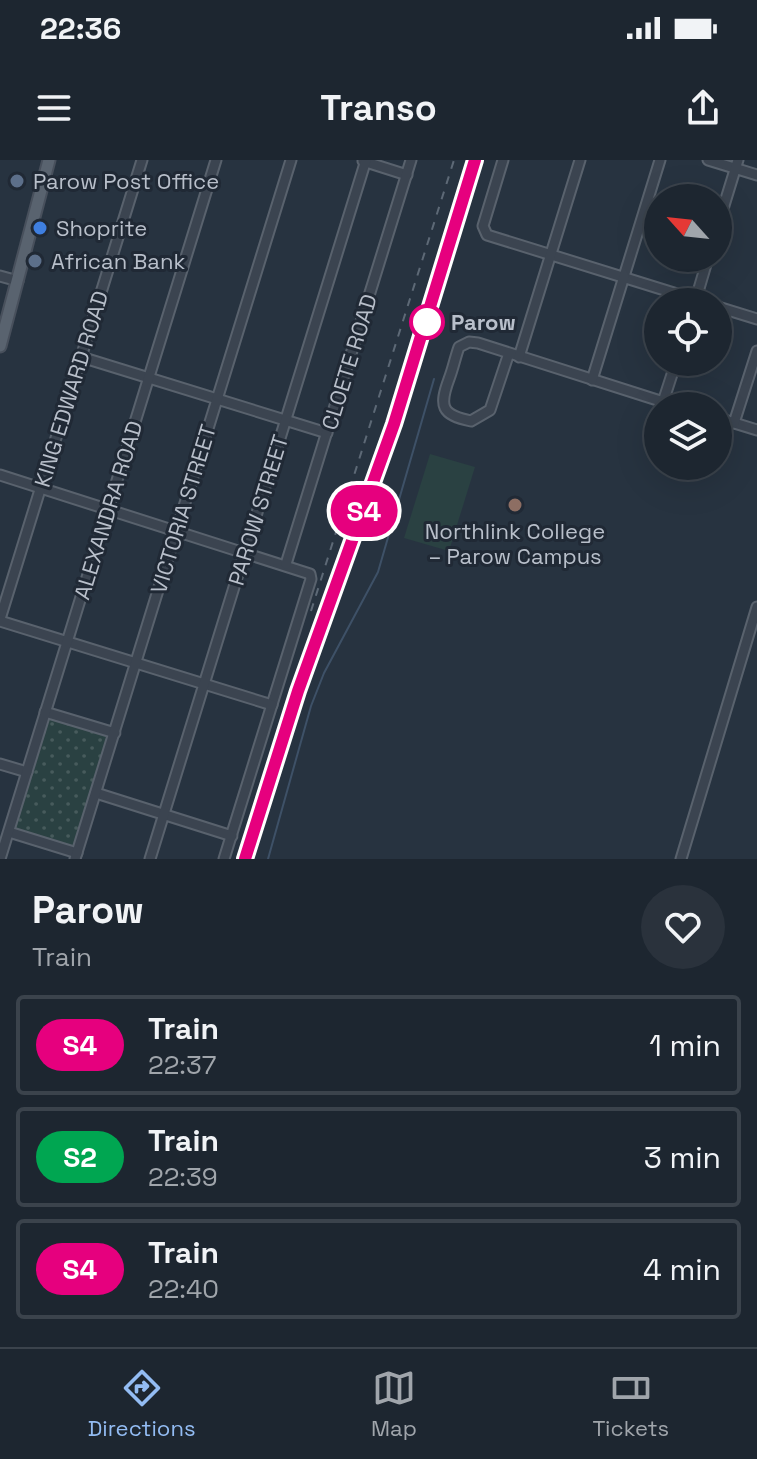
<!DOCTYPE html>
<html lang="en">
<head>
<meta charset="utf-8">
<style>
  body { margin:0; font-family:"Space Grotesk",sans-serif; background:#2a323c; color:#f1f3f6; height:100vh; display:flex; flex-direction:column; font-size:30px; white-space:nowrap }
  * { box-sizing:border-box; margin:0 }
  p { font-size:26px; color:#a0a5ab }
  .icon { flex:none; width:44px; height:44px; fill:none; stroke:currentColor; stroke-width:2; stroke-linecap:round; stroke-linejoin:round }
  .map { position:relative; height:699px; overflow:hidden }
  .sheet { display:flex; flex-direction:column; background:#1d2630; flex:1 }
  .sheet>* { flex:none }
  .badge { padding:0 16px; border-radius:26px; font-size:28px; line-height:52px }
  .needle { width:52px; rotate:297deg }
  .buttons { position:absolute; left:644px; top:24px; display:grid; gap:16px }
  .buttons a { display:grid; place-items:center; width:88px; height:88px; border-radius:50%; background:#1d2630; box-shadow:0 8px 32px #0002,0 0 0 2px #3b434c; font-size:40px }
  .map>.badge { position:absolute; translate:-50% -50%; box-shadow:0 0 0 4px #fff }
  .round { display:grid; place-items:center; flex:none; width:84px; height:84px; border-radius:42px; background:#2a323c }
  .summary { display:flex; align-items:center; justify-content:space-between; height:136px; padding:0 32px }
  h1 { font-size:38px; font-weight:600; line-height:60px }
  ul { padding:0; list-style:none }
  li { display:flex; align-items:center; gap:24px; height:100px; margin:0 16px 12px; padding:0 16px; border:4px solid #3b434c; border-radius:8px }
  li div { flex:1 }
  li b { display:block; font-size:30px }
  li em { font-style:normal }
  li .badge { min-width:88px; font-weight:700; text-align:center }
  .status { display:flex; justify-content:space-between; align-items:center; height:56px; padding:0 40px; background:#1d2630; direction:ltr }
  .status svg { height:22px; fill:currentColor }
  header { display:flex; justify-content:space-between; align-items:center; height:104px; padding:0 32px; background:#1d2630; font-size:36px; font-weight:600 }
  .tabs { display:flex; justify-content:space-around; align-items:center; height:112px; border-top:2px solid #3b434c; background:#1d2630; font-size:22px; color:#a0a5ab }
  .tabs a { display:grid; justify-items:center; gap:4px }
  .tabs .selected { color:#93bcf3 }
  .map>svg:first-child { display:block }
</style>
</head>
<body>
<div class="status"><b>22:36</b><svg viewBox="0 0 49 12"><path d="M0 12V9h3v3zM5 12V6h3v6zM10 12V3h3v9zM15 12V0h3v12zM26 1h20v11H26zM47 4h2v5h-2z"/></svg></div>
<header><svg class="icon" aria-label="menu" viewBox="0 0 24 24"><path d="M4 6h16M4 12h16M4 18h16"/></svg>Transo<svg class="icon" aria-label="share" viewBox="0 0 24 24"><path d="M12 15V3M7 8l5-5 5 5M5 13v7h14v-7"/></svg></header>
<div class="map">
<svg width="757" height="699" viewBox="0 0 757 699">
  <defs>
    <pattern id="grass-dots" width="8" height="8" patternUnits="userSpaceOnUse" patternTransform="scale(2)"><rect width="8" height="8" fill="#2a4142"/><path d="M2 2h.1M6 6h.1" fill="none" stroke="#475b5c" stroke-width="1.8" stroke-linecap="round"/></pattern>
  </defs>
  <rect width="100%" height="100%" fill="#273340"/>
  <!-- grass -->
  <polygon fill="url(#grass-dots)" points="49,557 109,578 75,686 72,687 13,668"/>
  <!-- green -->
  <polygon fill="#2a4142" points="430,294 475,307 449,391 404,378"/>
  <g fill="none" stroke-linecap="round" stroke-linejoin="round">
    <!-- stream -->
    <polyline stroke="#3e5167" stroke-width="2" points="268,699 311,546 324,513 378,412 434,219"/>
    <!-- minor casing -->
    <g stroke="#59626d" stroke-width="13">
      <g id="minor">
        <polyline points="503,0 483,66 487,75 703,142"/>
        <polyline points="708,0 757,15"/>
        <polyline points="363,1 407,15"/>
        <polyline points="718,65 738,0"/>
        <polyline points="0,116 18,121"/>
        <polyline points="695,142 708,98"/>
        <polyline points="718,147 757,159"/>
        <path d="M509,193L490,250L471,261C441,255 439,246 449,219C453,209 455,198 459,187L469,182L478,183L676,246"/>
        <polyline points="81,197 327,273"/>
        <polyline points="519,197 580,0"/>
        <polyline points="592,220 660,0"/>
        <polyline points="663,242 676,202"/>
        <polyline points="718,258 757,270"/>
        <polyline points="734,263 757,191"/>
        <polyline points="0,315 310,414 311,419 224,699"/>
        <polyline points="286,404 411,0"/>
        <polyline points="0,459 142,0"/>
        <polyline points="0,461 272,545"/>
        <polyline points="45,552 115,573"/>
        <polyline points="0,604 27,612"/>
        <polyline points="96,633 232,676"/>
        <polyline points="9,672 77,693"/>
        <polyline points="0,699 216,0"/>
        <polyline points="75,699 291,0"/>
        <polyline points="150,699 366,0"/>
        <polyline points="681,699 757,447"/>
      </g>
    </g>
    <!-- major casing -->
    <g stroke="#48505c" stroke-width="15">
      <polyline id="major" points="0,186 49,0"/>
    </g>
    <!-- minor -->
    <use href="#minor" stroke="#3b4450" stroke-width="9"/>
    <!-- major -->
    <use href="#major" stroke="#59636f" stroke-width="11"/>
    <!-- rail -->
    <g stroke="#5d6976" stroke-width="2" stroke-dasharray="8 8" stroke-linecap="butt">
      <polyline points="311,451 454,0"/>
      <polyline points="237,699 292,529 390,263 472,0"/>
    </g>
  </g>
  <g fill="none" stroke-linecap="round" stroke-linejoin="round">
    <!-- line casing -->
    <g stroke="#fff" stroke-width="18">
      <polyline id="line" points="245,699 298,531 394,264 475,0"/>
    </g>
    <!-- line -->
    <use href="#line" stroke="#e6007e" stroke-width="12"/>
  </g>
  <!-- markers -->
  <g fill="#5c6f8a" stroke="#202935" stroke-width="3">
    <circle cx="17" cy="21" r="8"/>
    <circle cx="35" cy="101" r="8"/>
  </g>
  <circle fill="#3f7fe0" stroke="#202935" stroke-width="3" cx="40" cy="68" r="8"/>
  <circle fill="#fff" stroke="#e6007e" stroke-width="4" cx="427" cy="162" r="16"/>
  <circle fill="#8d6e63" stroke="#202935" stroke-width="3" cx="515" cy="345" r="8"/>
  <g text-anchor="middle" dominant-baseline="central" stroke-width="6" stroke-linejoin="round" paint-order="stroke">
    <!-- poi labels -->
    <g font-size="22" fill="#b8bfca" stroke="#202935" text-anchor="start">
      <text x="33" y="21">Parow Post Office</text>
      <text x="56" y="68">Shoprite</text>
      <text x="51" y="101">African Bank</text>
      <text x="515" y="371" text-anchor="middle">Northlink College<tspan x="515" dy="25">– Parow Campus</tspan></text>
    </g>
    <!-- stop labels -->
    <g font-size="22" font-weight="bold" fill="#b8bfca" stroke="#202935" text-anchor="start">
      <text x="451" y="162">Parow</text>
    </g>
    <!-- street labels -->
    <g font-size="22" fill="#b8bfca" stroke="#202935">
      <text transform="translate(349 202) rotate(-73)">CLOETE ROAD</text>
      <text transform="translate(71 229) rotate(-73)">KING EDWARD ROAD</text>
      <text transform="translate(183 349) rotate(-73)">VICTORIA STREET</text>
      <text transform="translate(108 350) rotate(-73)">ALEXANDRA ROAD</text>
      <text transform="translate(258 350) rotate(-73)">PAROW STREET</text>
    </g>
  </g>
</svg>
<div class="buttons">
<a><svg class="needle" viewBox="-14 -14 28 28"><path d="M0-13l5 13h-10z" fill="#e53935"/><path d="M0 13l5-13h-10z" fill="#a0a5ab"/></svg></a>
<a><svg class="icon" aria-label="locate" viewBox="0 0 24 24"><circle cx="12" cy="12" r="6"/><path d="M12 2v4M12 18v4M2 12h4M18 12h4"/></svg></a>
<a><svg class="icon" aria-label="layers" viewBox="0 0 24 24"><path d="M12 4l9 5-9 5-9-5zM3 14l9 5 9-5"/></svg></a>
</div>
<b class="badge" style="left:364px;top:351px;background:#e6007e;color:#fff">S4</b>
</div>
<section class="sheet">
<div class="summary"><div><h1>Parow</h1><p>Train</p></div><a class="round"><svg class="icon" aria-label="heart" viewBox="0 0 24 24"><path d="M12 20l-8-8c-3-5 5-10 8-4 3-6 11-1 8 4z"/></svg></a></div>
<ul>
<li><span class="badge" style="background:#e6007e;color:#fff">S4</span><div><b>Train</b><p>22:37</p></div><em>1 min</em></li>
<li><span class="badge" style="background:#00a651;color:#fff">S2</span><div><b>Train</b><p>22:39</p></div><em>3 min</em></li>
<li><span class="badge" style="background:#e6007e;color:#fff">S4</span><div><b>Train</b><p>22:40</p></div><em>4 min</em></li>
</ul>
</section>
<nav class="tabs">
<a class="selected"><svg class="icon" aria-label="directions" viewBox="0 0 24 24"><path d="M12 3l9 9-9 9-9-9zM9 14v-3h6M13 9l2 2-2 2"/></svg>Directions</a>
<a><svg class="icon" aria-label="map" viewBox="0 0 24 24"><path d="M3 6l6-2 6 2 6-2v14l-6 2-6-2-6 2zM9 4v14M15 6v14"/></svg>Map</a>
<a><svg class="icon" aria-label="tickets" viewBox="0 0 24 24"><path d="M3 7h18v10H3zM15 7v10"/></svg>Tickets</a>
</nav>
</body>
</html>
